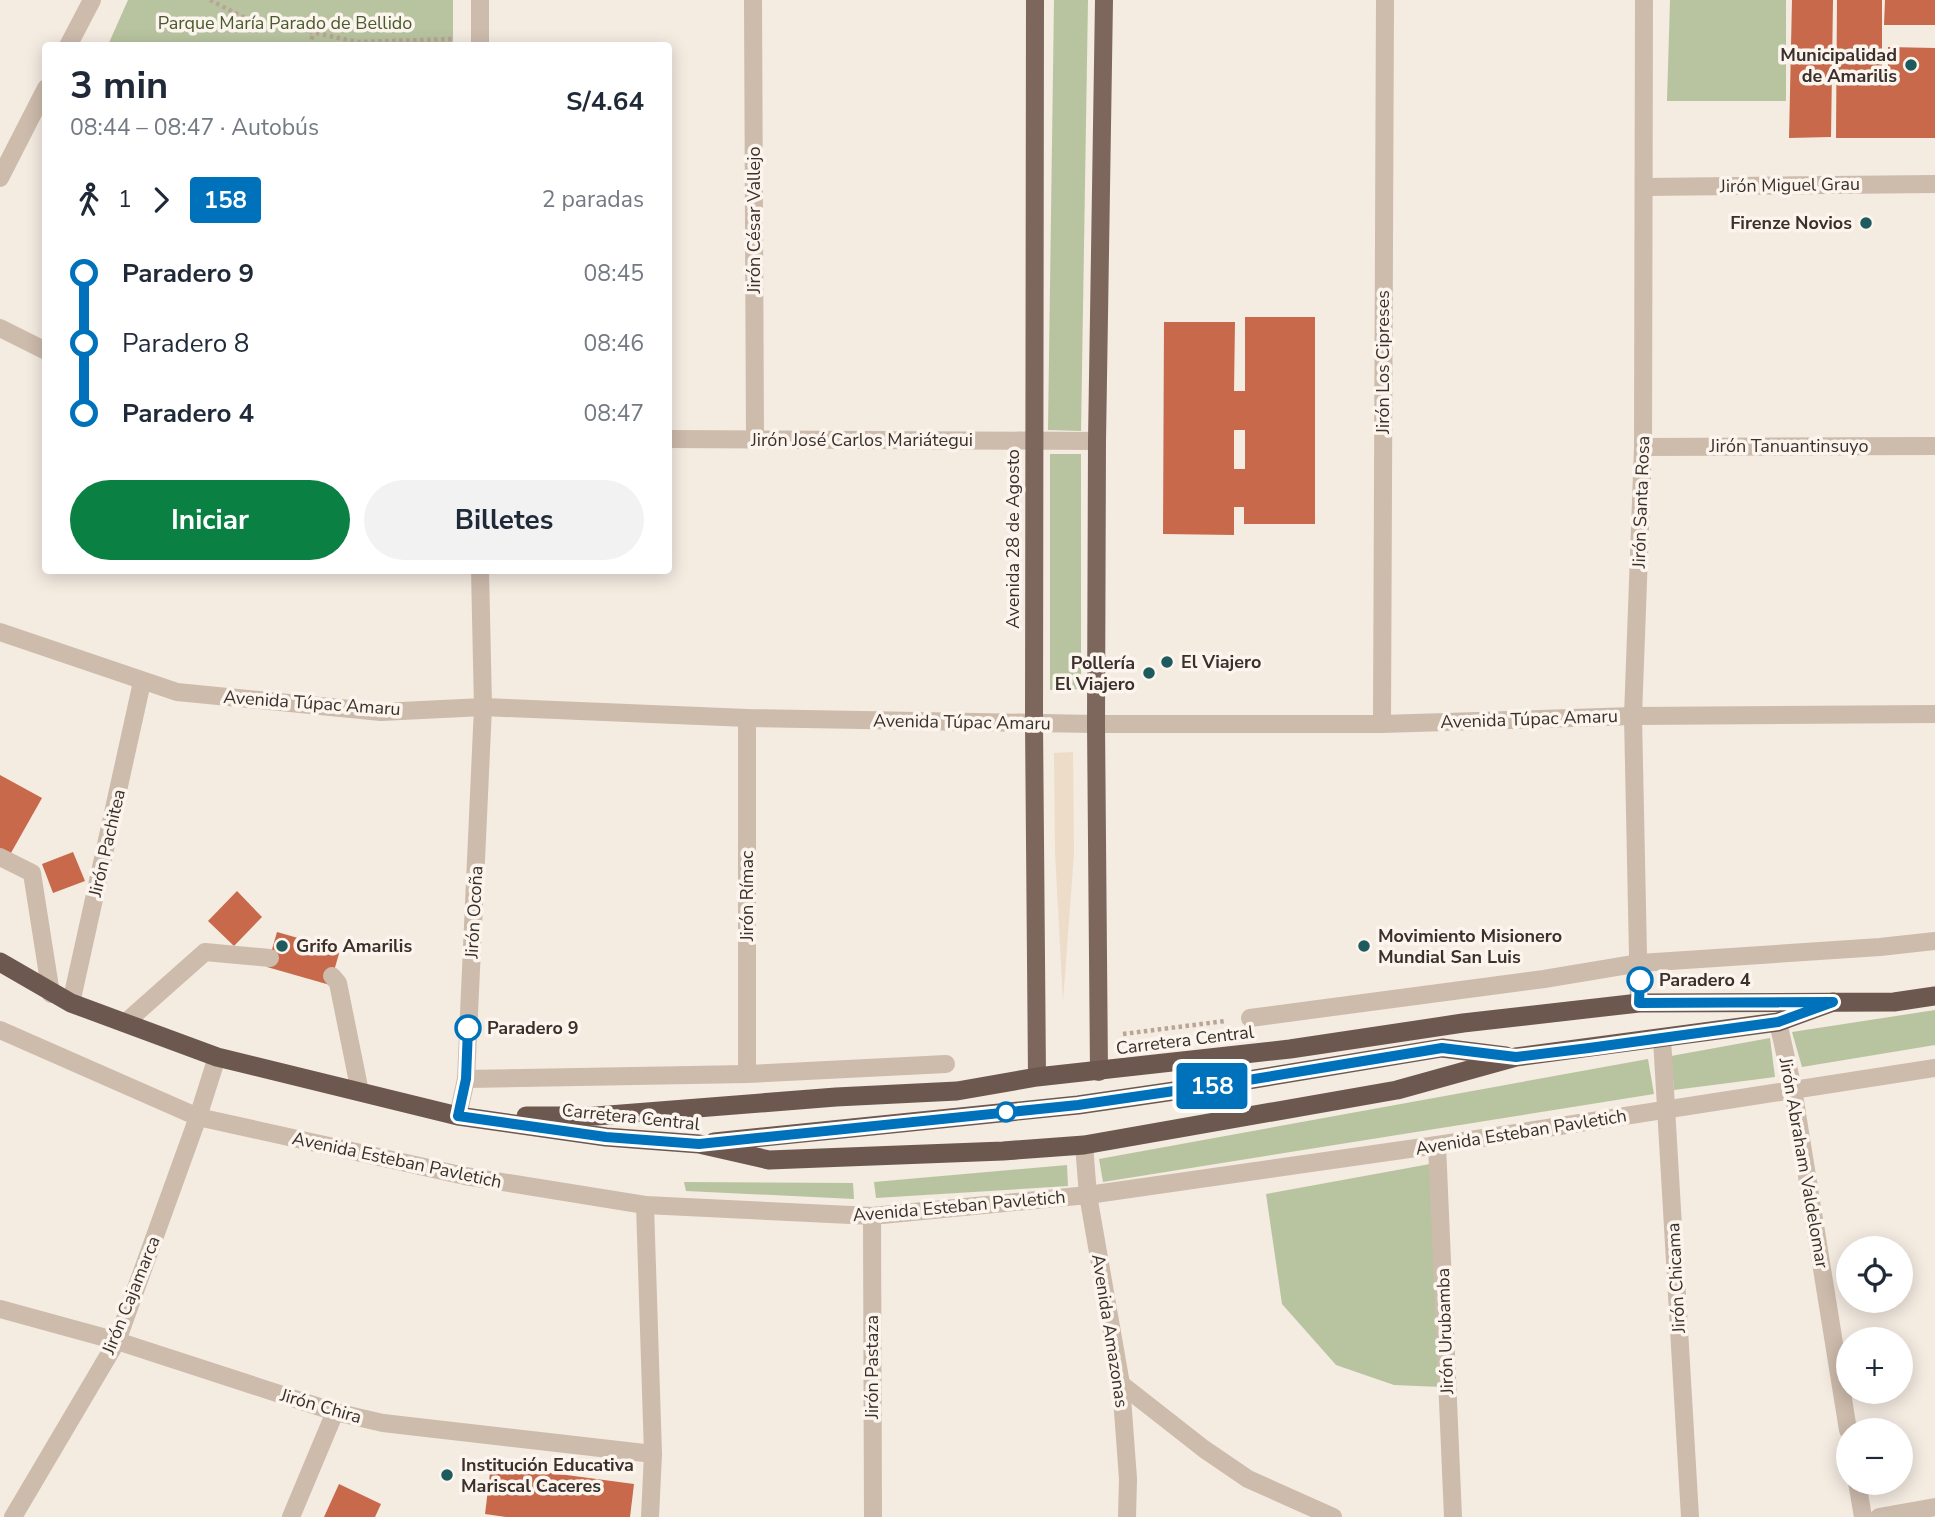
<!DOCTYPE html>
<html lang="es">
<head>
<meta charset="utf-8">
<style>
  body { margin:0; font-family:"Nunito Sans",sans-serif; background:#f2f2f3; color:#1f2937; height:100vh; display:flex; flex-direction:column; font-size:26px; white-space:nowrap }
  * { box-sizing:border-box; margin:0 }
  p { font-size:23px; color:#747a83 }
  .icon { flex:none; width:38px; height:38px; fill:none; stroke:currentColor; stroke-width:2; stroke-linecap:round; stroke-linejoin:round }
  .map { position:relative; flex:1; overflow:hidden }
  .drawer { position:absolute; left:42px; top:42px; width:630px; height:532px; display:flex; flex-direction:column; background:#fff; border-radius:7px; box-shadow:0 4px 18px #0003 }
  .drawer>* { flex:none }
  .badge { padding:0 14px; border-radius:5px; font-size:24px; line-height:46px }
  .controls { position:absolute; left:1836px; top:1236px; display:grid; gap:14px }
  .controls a { display:grid; place-items:center; width:77px; height:77px; border-radius:50%; background:#fff; box-shadow:0 4px 18px #0003; font-size:35px }
  .map>.badge { position:absolute; translate:-50% -50%; box-shadow:0 0 0 4px #fff }
  .legs { display:flex; align-items:center; gap:10px; height:77px; padding:0 28px; font-size:23px }
  .legs p { margin-inline-start:auto }
  .headline { display:flex; align-items:center; justify-content:space-between; height:119px; padding:0 28px }
  h1 { font-size:38px; font-weight:700; line-height:52px }
  .action { display:flex; gap:14px; margin-top:auto; padding:14px 28px }
  .action a { flex:1; height:80px; border-radius:42px; background:#0b8043; color:#fff; font-size:28px; font-weight:700; line-height:80px; text-align:center }
  .action a+a { background:#f2f2f3; color:#1f2937 }
  ul { padding:0 28px; list-style:none }
  li { display:flex; align-items:center; gap:24px; height:70px; font-size:26px }
  li i { display:grid; place-items:center; width:10px; height:100%; margin:0 9px; background:currentColor }
  li i::after { content:''; width:18px; height:18px; margin:-9px; border:5px solid; border-radius:50%; background:#fff }
  li p { margin-inline-start:auto }
  li:first-child i { background:linear-gradient(#0000 50%,currentColor 0) }
  li:last-child i { background:linear-gradient(currentColor 50%,#0000 0) }
  .map>svg:first-child { display:block }
</style>
</head>
<body>
<div class="map">
<svg width="1935" height="1517" viewBox="0 0 1935 1517">
  <rect width="100%" height="100%" fill="#f4ebe1"/>
  <!-- green -->
  <g fill="#b8c4a0">
    <polygon points="128,0 453,0 453,45 108,45"/>
    <polygon points="1054,0 1088,0 1081,431 1048,430"/>
    <polygon points="1670,0 1786,0 1786,101 1667,101"/>
    <polygon points="1050,454 1081,454 1081,689 1050,690"/>
    <polygon points="1935,1010 1935,1045 1802,1067 1792,1032"/>
    <polygon points="1770,1038 1775,1077 1674,1090 1671,1056"/>
    <polygon points="1648,1059 1654,1094 1103,1182 1099,1159"/>
    <polygon points="1430,1164 1441,1387 1394,1385 1336,1365 1282,1304 1266,1194"/>
    <polygon points="1067,1165 1068,1186 876,1198 874,1182"/>
    <polygon points="684,1182 853,1183 854,1199 686,1191"/>
  </g>
  <!-- plaza -->
  <polygon fill="#ecdcc8" points="1073,752 1074,853 1063,1001 1055,852 1054,753"/>
  <!-- building -->
  <g fill="#c8694b" fill-rule="evenodd">
    <polygon points="1792,0 1833,0 1831,137 1789,138"/>
    <polygon points="1837,0 1882,0 1882,82 1888,81 1888,47 1935,48 1935,138 1836,138"/>
    <polygon points="1885,0 1935,0 1935,25 1884,25"/>
    <path d="M1245,317H1315V524H1244V507H1234V535L1163,534L1164,322H1235L1234,391H1245ZM1234,430H1245V469H1234Z"/>
    <polygon points="0,775 42,798 7,860 0,856"/>
    <polygon points="73,852 85,881 53,893 42,864"/>
    <polygon points="237,891 262,917 234,946 208,921"/>
    <polygon points="277,932 340,950 330,985 267,967"/>
    <polygon points="491,1465 634,1484 630,1517 506,1517 485,1514"/>
    <polygon points="339,1484 381,1504 375,1517 324,1517"/>
  </g>
  <g fill="none" stroke-linecap="round" stroke-linejoin="round">
    <!-- path -->
    <g stroke="#b9a596" stroke-width="4.5" stroke-dasharray="3.5 3.5" stroke-linecap="butt">
      <polyline points="210,0 245,18 358,42 454,39"/>
      <polyline points="309,46 314,32"/>
      <polyline points="1123,1034 1225,1021"/>
    </g>
    <!-- service -->
    <g stroke="#cdbbac" stroke-width="18">
      <polyline points="0,857 32,873 51,994"/>
      <polyline points="332,976 338,983 360,1092"/>
      <polyline points="125,1023 205,952 270,958"/>
    </g>
    <!-- minor -->
    <g stroke="#cdbbac" stroke-width="18">
      <polyline points="753,0 755,439"/>
      <polyline points="68,46 92,0"/>
      <polyline points="480,46 480,0"/>
      <polyline points="0,178 46,88"/>
      <polyline points="1644,187 1935,184"/>
      <polyline points="0,328 46,351"/>
      <polyline points="668,439 1097,441"/>
      <polyline points="1643,447 1935,446"/>
      <polyline points="0,632 177,692 381,712 483,707 747,718 1096,724 1382,724 1633,716 1935,714"/>
      <polyline points="1382,724 1385,0"/>
      <polyline points="71,1003 142,682"/>
      <polyline points="1639,1003 1633,716 1643,447 1644,0"/>
      <polyline points="1250,1018 1544,979 1640,963 1880,947 1935,941"/>
      <polyline points="1778,1022 1793,1089 1848,1430"/>
      <polyline points="0,1030 198,1117 465,1176 645,1205 872,1216 1088,1195 1437,1145 1935,1068"/>
      <polyline points="1662,1039 1690,1517"/>
      <polyline points="747,1074 747,718"/>
      <polyline points="466,1079 747,1074 946,1064"/>
      <polyline points="458,1116 466,1079 483,707 480,570"/>
      <polyline points="1084,1145 1088,1195 1121,1384 1128,1479 1127,1517"/>
      <polyline points="1437,1145 1453,1517"/>
      <polyline points="645,1205 653,1454 650,1517"/>
      <polyline points="872,1216 873,1517"/>
      <polyline points="0,1309 117,1341 335,1412 383,1423 653,1454"/>
      <polyline points="1121,1384 1204,1449 1248,1479 1333,1517"/>
      <polyline points="1857,1482 1863,1517"/>
      <polyline points="13,1517 117,1341 198,1117 217,1057"/>
      <polyline points="291,1517 335,1412"/>
      <polyline points="1879,1517 1935,1507"/>
    </g>
    <!-- primary -->
    <g stroke="#7d675c" stroke-width="18">
      <polyline points="1035,0 1034,723 1037,1077"/>
      <polyline points="1099,1072 1096,724 1097,441 1104,0"/>
    </g>
    <!-- trunk -->
    <g stroke="#6c584f" stroke-width="19">
      <polyline points="0,962 71,1003 217,1057 458,1116 606,1137 699,1144 769,1160 1003,1151 1084,1145 1397,1090 1516,1057 1778,1022 1833,1002"/>
      <polyline points="526,1116 596,1116 836,1097 957,1091 1037,1077 1290,1049 1463,1023 1639,1003 1894,1002 1935,996"/>
      <polyline points="714,1142 1078,1105 1236,1082 1442,1048 1506,1056"/>
    </g>
  </g>
  <g fill="none" stroke-linecap="round" stroke-linejoin="round">
    <!-- line-1 casing -->
    <g stroke="#fff" stroke-width="16">
      <polyline id="line-1" points="468,1028 466,1079 458,1116 606,1137 699,1144 1078,1105 1236,1082 1442,1048 1516,1057 1589,1048 1778,1022 1833,1002 1639,1003 1640,980"/>
    </g>
    <!-- line-1 -->
    <use href="#line-1" stroke="#0072bc" stroke-width="10"/>
  </g>
  <!-- markers -->
  <g fill="#1f5a5e" stroke="#fbf5ee" stroke-width="2.5">
    <circle cx="1911" cy="65" r="7"/>
    <circle cx="1866" cy="223" r="7"/>
    <circle cx="1167" cy="662" r="7"/>
    <circle cx="1149" cy="673" r="7"/>
    <circle cx="282" cy="946" r="7"/>
    <circle cx="1364" cy="946" r="7"/>
    <circle cx="447" cy="1475" r="7"/>
  </g>
  <g fill="#fff" stroke="#0072bc" stroke-width="3.5">
    <circle cx="1640" cy="980" r="12"/>
    <circle cx="468" cy="1028" r="12"/>
    <circle cx="1006" cy="1112" r="9"/>
  </g>
  <g text-anchor="middle" dominant-baseline="central" stroke-width="7" stroke-linejoin="round" paint-order="stroke">
    <!-- park labels -->
    <g font-size="18" fill="#4a5a2e" stroke="#fbf5ee">
      <text x="285" y="23">Parque María Parado de Bellido</text>
    </g>
    <!-- poi labels -->
    <g font-size="18" font-weight="bold" fill="#3b302b" stroke="#fbf5ee" text-anchor="start">
      <text x="1897" y="55" text-anchor="end">Municipalidad<tspan x="1897" dy="21">de Amarilis</tspan></text>
      <text x="1852" y="223" text-anchor="end">Firenze Novios</text>
      <text x="1181" y="662">El Viajero</text>
      <text x="1135" y="663" text-anchor="end">Pollería<tspan x="1135" dy="21">El Viajero</tspan></text>
      <text x="1378" y="936">Movimiento Misionero<tspan x="1378" dy="21">Mundial San Luis</tspan></text>
      <text x="296" y="946">Grifo Amarilis</text>
      <text x="461" y="1465">Institución Educativa<tspan x="461" dy="21">Mariscal Caceres</tspan></text>
    </g>
    <!-- street labels -->
    <g font-size="18" fill="#3b302b" stroke="#fbf5ee">
      <text transform="translate(1790 185) rotate(-1)">Jirón Miguel Grau</text>
      <text transform="translate(754 220) rotate(-90)">Jirón César Vallejo</text>
      <text transform="translate(1383 362) rotate(-90)">Jirón Los Cipreses</text>
      <text x="862" y="440">Jirón José Carlos Mariátegui</text>
      <text x="1789" y="446">Jirón Tanuantinsuyo</text>
      <text transform="translate(1641 502) rotate(-88)">Jirón Santa Rosa</text>
      <text transform="translate(1013 539) rotate(-90)">Avenida 28 de Agosto</text>
      <text transform="translate(312 703) rotate(4)">Avenida Túpac Amaru</text>
      <text transform="translate(1529 719) rotate(-2)">Avenida Túpac Amaru</text>
      <text transform="translate(962 722) rotate(1)">Avenida Túpac Amaru</text>
      <text transform="translate(107 843) rotate(-77)">Jirón Pachitea</text>
      <text transform="translate(747 896) rotate(-90)">Jirón Rímac</text>
      <text transform="translate(474 912) rotate(-87)">Jirón Ocoña</text>
      <text transform="translate(1185 1040) rotate(-7)">Carretera Central</text>
      <text transform="translate(631 1117) rotate(6)">Carretera Central</text>
      <text transform="translate(1521 1132) rotate(-9)">Avenida Esteban Pavletich</text>
      <text transform="translate(397 1160) rotate(12)">Avenida Esteban Pavletich</text>
      <text transform="translate(1804 1163) rotate(80)">Jirón Abraham Valdelomar</text>
      <text transform="translate(959 1206) rotate(-5)">Avenida Esteban Pavletich</text>
      <text transform="translate(1676 1278) rotate(-93)">Jirón Chicama</text>
      <text transform="translate(131 1295) rotate(-68)">Jirón Cajamarca</text>
      <text transform="translate(1110 1331) rotate(81)">Avenida Amazonas</text>
      <text transform="translate(1445 1331) rotate(-92)">Jirón Urubamba</text>
      <text transform="translate(872 1367) rotate(-90)">Jirón Pastaza</text>
      <text transform="translate(321 1406) rotate(16)">Jirón Chira</text>
    </g>
    <!-- stop labels -->
    <g font-size="18" font-weight="bold" fill="#3b302b" stroke="#fbf5ee" text-anchor="start">
      <text x="1659" y="980">Paradero 4</text>
      <text x="487" y="1028">Paradero 9</text>
    </g>
  </g>
</svg>
<div class="controls">
<a><svg class="icon" aria-label="locate" viewBox="0 0 24 24"><circle cx="12" cy="12" r="6"/><path d="M12 2v4M12 18v4M2 12h4M18 12h4"/></svg></a>
<a>+</a>
<a>−</a>
</div>
<b class="badge" style="left:1212px;top:1086px;background:#0072bc;color:#fff">158</b>
<section class="drawer">
<div class="headline"><div><h1>3 min</h1><p>08:44 – 08:47 · Autobús</p></div><b>S/4.64</b></div>
<div class="legs"><svg class="icon" aria-label="walk" viewBox="0 0 24 24"><circle cx="13" cy="4" r="2"/><path d="M13 8l-2 6 4 7M11 14l-3 7M7 12l3-4h3l4 4"/></svg>1<svg class="icon" aria-label="forward" viewBox="0 0 24 24"><path d="M9 5l7 7-7 7"/></svg><b class="badge" style="background:#0072bc;color:#fff">158</b><p>2 paradas</p></div>
<ul>
<li><i style="color:#0072bc"></i><b>Paradero 9</b><p>08:45</p></li>
<li><i style="color:#0072bc"></i><span>Paradero 8</span><p>08:46</p></li>
<li><i style="color:#0072bc"></i><b>Paradero 4</b><p>08:47</p></li>
</ul>
<div class="action"><a>Iniciar</a><a>Billetes</a></div>
</section>
</div>
</body>
</html>
